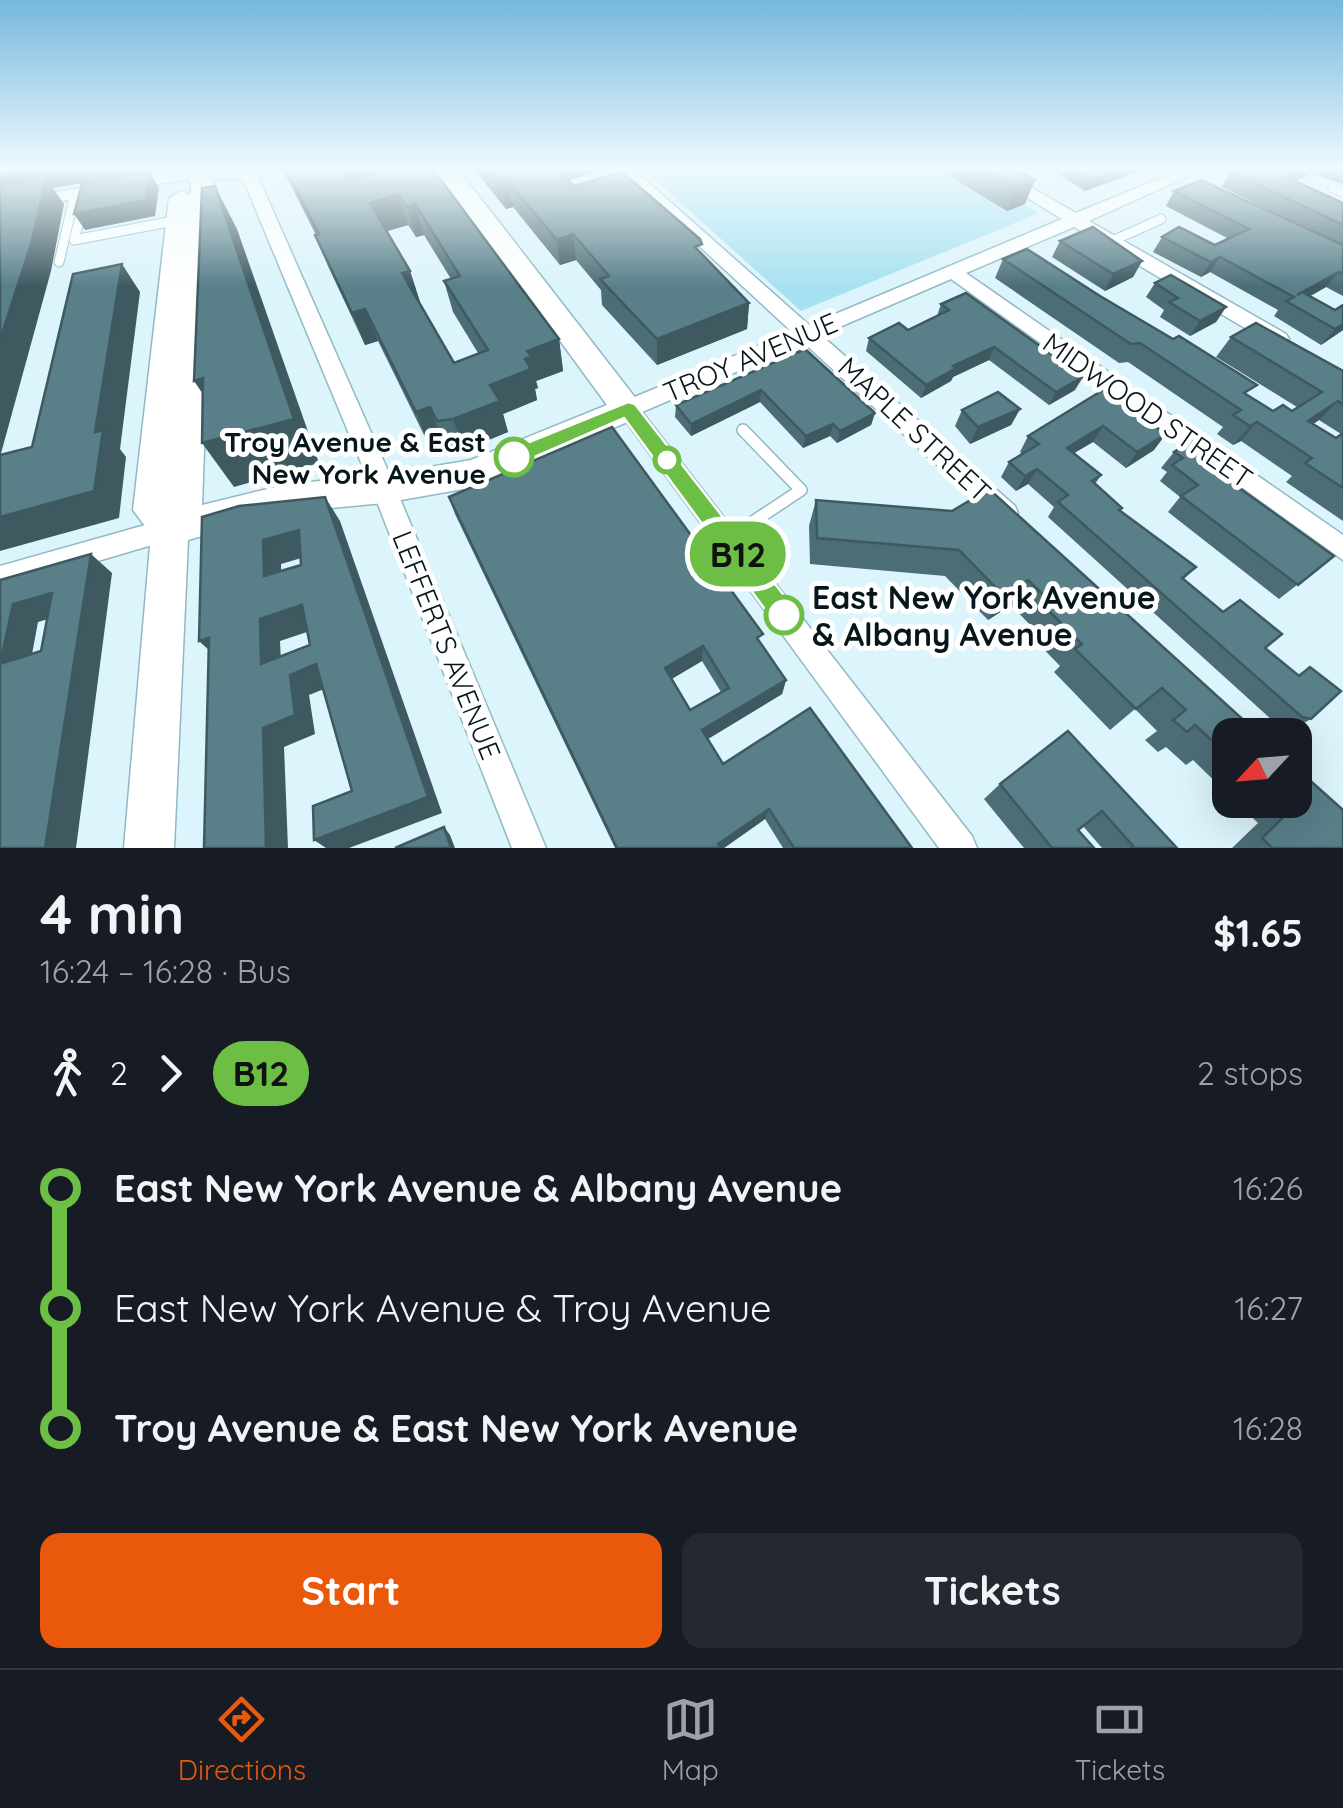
<!DOCTYPE html>
<html lang="en">
<head>
<meta charset="utf-8">
<style>
  body { margin:0; font-family:Quicksand,sans-serif; background:#242831; color:#f1f3f6; height:100vh; display:flex; flex-direction:column; font-size:38px; white-space:nowrap }
  * { box-sizing:border-box; margin:0 }
  p { font-size:32px; color:#9ea1a6 }
  .icon { flex:none; width:55px; height:55px; fill:none; stroke:currentColor; stroke-width:2; stroke-linecap:round; stroke-linejoin:round }
  .map { position:relative; height:848px; overflow:hidden }
  .side { display:flex; flex-direction:column; background:#171b24; flex:1 }
  .side>* { flex:none }
  .badge { padding:0 20px; border-radius:32px; font-size:35px; line-height:65px }
  .needle { width:65px; rotate:244deg }
  .fabs { position:absolute; left:1212px; top:718px; display:grid; gap:20px }
  .fabs a { display:grid; place-items:center; width:100px; height:100px; border-radius:20px; background:#171b24; box-shadow:0 10px 40px #0002; font-size:50px }
  .map>.badge { position:absolute; translate:-50% -50%; box-shadow:0 0 0 5px #fff }
  .legs { display:flex; align-items:center; gap:15px; height:110px; padding:0 40px; font-size:32px }
  .legs p { margin-inline-start:auto }
  .summary { display:flex; align-items:center; justify-content:space-between; height:170px; padding:0 40px }
  h1 { font-size:55px; font-weight:700; line-height:75px }
  .primary-button { display:flex; gap:20px; margin-top:auto; padding:20px 40px }
  .primary-button a { flex:1; height:115px; border-radius:20px; background:#ea580c; color:#fff; font-size:40px; font-weight:700; line-height:115px; text-align:center }
  .primary-button a+a { background:#242831; color:#f1f3f6 }
  ul { padding:0 40px; list-style:none }
  li { display:flex; align-items:center; gap:35px; height:120px; font-size:38px }
  li i { display:grid; place-items:center; width:15px; height:100%; margin:0 12px; background:currentColor }
  li i::after { content:''; width:25px; height:25px; margin:-12px; border:8px solid; border-radius:50%; background:#171b24 }
  li p { margin-inline-start:auto }
  li:first-child i { background:linear-gradient(#0000 50%,currentColor 0) }
  li:last-child i { background:linear-gradient(currentColor 50%,#0000 0) }
  .tabs { display:flex; justify-content:space-around; align-items:center; height:140px; border-top:2px solid #363941; background:#171b24; font-size:28px; color:#9ea1a6 }
  .tabs a { display:grid; justify-items:center; gap:5px }
  .tabs .selected { color:#ea580c }
  .map>svg:first-child { display:block }
</style>
</head>
<body>
<div class="map">
<svg width="1343" height="848" viewBox="0 0 1343 848">
  <rect width="100%" height="100%" fill="#dcf4fb"/>
  <!-- green -->
  <polygon fill="#a7e1f1" points="642,168 963,168 1039,213 801,311"/>
  <g fill="none" stroke-linecap="round" stroke-linejoin="round">
    <!-- lane-far1 casing -->
    <g stroke="#91b9c4" stroke-width="11">
      <g id="lane-far1">
        <polyline points="1333,188 1343,192"/>
        <polyline points="83,206 74,240 179,220"/>
        <polyline points="1112,241 1161,219"/>
        <polyline points="59,262 75,194"/>
      </g>
    </g>
    <!-- lane casing -->
    <g stroke="#91b9c4" stroke-width="14">
      <polyline id="lane" points="727,539 801,490 743,430"/>
    </g>
    <!-- street casing -->
    <g stroke="#91b9c4" stroke-width="3">
      <g id="street">
        <polygon points="193,168 284,168 258,177 396,489 546,848 512,848 372,489 243,179 193,178 0,212 0,202"/>
        <polygon points="615,168 632,168 809,325 1062,219 978,168 997,168 1076,213 1185,168 1206,168 1089,221 1286,334 1289,339 1286,344 1272,344 1074,227 966,273 1343,535 1343,560 951,279 821,335 1015,506 1018,513 1015,520 1006,523 997,520 804,343 642,412 972,836 977,848 939,848 617,409 620,403 792,332"/>
        <polygon points="170,518 179,521 183,529 179,537 0,590 0,566"/>
      </g>
    </g>
    <!-- secondary casing -->
    <g stroke="#91b9c4" stroke-width="3">
      <polygon id="secondary" points="185,168 201,168 214,182 202,505 288,484 384,475 471,460 607,405 434,168 457,168 644,409 639,417 475,487 384,503 288,512 188,540 174,848 124,848 151,534 133,510 169,198 181,191 191,195 191,184 182,173"/>
    </g>
    <!-- lane-far1 -->
    <use href="#lane-far1" stroke="#fff" stroke-width="9"/>
    <!-- lane -->
    <use href="#lane" stroke="#fff" stroke-width="11"/>
    <!-- street -->
    <use href="#street" fill="#fff" fill-rule="evenodd"/>
    <!-- secondary -->
    <use href="#secondary" fill="#fff" fill-rule="evenodd"/>
  </g>
  <!-- wall -->
  <g fill="#4d6d76" fill-rule="evenodd">
    <path d="M282,168H432L559,339L563,371L536,381L538,388L535,389L537,400L503,414L508,432L464,450L448,452L441,438L428,443L378,341L365,345L328,266L315,235H316ZM408,225L416,237L424,235L451,279L444,281L453,312L478,353L454,363L419,303L420,302L410,271L387,231Z"/>
    <polygon points="473,168 594,168 594,173 568,180 574,186 701,254 749,303 747,329 657,365 602,305 601,290 576,260 560,265 513,207 506,209"/>
    <polygon points="936,168 1013,168 1025,204 1007,211"/>
    <polygon points="1048,168 1147,168 1085,191"/>
    <polygon points="1241,168 1343,168 1343,184 1311,174 1296,181 1343,203 1343,296 1326,287 1310,296 1343,330 1321,345 1274,316 1278,310 1210,272 1201,277 1153,252 1162,237 1215,245 1229,239 1166,206 1174,191 1308,229 1222,187 1231,172"/>
    <polygon points="1060,241 1142,261 1133,277 1105,291 1052,257"/>
    <path d="M1003,259L1248,395L1273,411H1292L1297,407L1216,357L1231,337L1343,371V521L1286,482L1292,476L1241,441L1233,445L1217,434L1223,427L1128,362L1119,363L995,278ZM1319,420L1341,434L1336,438L1313,424Z"/>
    <polygon points="1155,283 1226,307 1216,322 1190,336 1160,317 1164,310 1146,297"/>
    <polygon points="941,304 1075,390 1049,405 989,360 953,377 951,381 921,398 866,351 869,338 908,330 937,316"/>
    <polygon points="805,349 875,413 871,425 837,443 830,436 803,448 760,402 691,436 675,417 676,405"/>
    <polygon points="1103,390 1154,450 1126,468 1093,442 1074,453 1101,475 1095,484 1122,508 1120,511 1196,567 1184,579 1298,675 1310,667 1311,719 1290,731 1282,729 1048,517 1054,507 1028,484 1016,491 1001,477 1009,462 1022,454 1020,452 1028,436"/>
    <polygon points="1020,409 1011,425 970,444 955,426 962,410"/>
    <polygon points="1174,452 1227,465 1220,473 1334,556 1279,599 1168,512 1180,497 1160,481 1167,472 1161,468"/>
    <path d="M449,497L761,644L786,680L782,694L708,739L723,764L912,848H783L765,819L724,848H615L455,514ZM702,661L721,692L690,710L671,679Z"/>
    <polygon points="816,500 952,511 1230,735 1230,796 1193,760 1186,765 1166,747 1158,752 1145,740 1157,731 1135,709 1110,730 1054,672 1060,666 1028,633 1032,627 1011,605 988,620 945,576 810,564 809,526"/>
    <polygon points="1068,731 1177,848 1102,848 1083,826 1078,830 1094,848 1024,848 984,799 1000,784"/>
    <polygon points="1234,800 1295,800 1343,848 1232,848 1258,823"/>
  </g>
  <!-- shaded-wall -->
  <g fill="#3e5960">
    <polygon points="57,168 161,168 161,170 53,188 64,204 51,271 0,457 0,177"/>
    <polygon points="337,168 368,168 370,173 343,185"/>
    <polygon points="550,168 594,168 594,173 552,185"/>
    <polygon points="1125,168 1147,168 1085,191 1090,181"/>
    <polygon points="1304,168 1315,168 1311,174 1276,191 1286,177"/>
    <polygon points="150,172 159,188 155,216 85,230 74,214"/>
    <polygon points="1035,180 1025,204 1007,211 1016,188"/>
    <polygon points="508,182 513,207 506,209 502,184"/>
    <polygon points="215,186 237,229 319,463 234,487 202,443"/>
    <polygon points="399,194 408,225 381,233 370,203"/>
    <polygon points="415,204 424,235 416,237 407,207"/>
    <polygon points="573,234 576,260 560,265 557,240"/>
    <polygon points="1220,257 1210,272 1201,277 1211,262"/>
    <polygon points="1142,261 1133,277 1105,291 1113,274"/>
    <polygon points="122,264 140,292 120,449 126,457 119,518 0,551 0,517 95,432"/>
    <polygon points="410,271 420,302 412,305 402,273"/>
    <polygon points="1339,272 1326,287 1293,306 1297,295"/>
    <polygon points="749,303 747,329 657,365 657,339"/>
    <polygon points="1226,307 1216,322 1190,336 1200,321"/>
    <polygon points="365,309 378,341 365,345 352,313"/>
    <polygon points="1343,324 1343,330 1321,345 1335,329"/>
    <polygon points="559,339 563,371 536,381 538,388 535,389 537,400 503,414 508,432 464,450 453,419 527,351"/>
    <polygon points="994,347 989,360 953,377 951,381 921,398 926,385 953,366"/>
    <polygon points="1083,377 1075,390 1049,405 1056,392"/>
    <polygon points="203,378 224,425 194,381"/>
    <polygon points="761,390 760,402 691,436 691,424"/>
    <polygon points="1338,401 1319,420 1290,440 1308,421"/>
    <polygon points="430,407 441,438 428,443 416,412"/>
    <polygon points="1020,409 1011,425 970,444 978,427"/>
    <polygon points="875,413 871,425 837,443 840,431"/>
    <polygon points="1257,422 1241,441 1233,445 1250,426"/>
    <polygon points="833,424 830,436 803,448 806,436"/>
    <polygon points="1103,426 1093,442 1057,463 1067,448"/>
    <polygon points="1166,434 1154,450 1126,468 1137,452"/>
    <polygon points="1037,469 1028,484 1016,491 1025,476"/>
    <polygon points="325,497 340,521 442,813 349,848 326,848 314,840 428,797"/>
    <polygon points="299,530 315,554 281,564 282,599 264,576 263,540"/>
    <polygon points="91,554 112,573 76,848 45,848"/>
    <polygon points="1028,580 1011,605 988,620 1004,596"/>
    <polygon points="52,593 75,611 38,622 27,681 0,664 13,604"/>
    <polygon points="302,605 319,628 280,641 282,685 261,664 260,619"/>
    <polygon points="209,638 222,662 199,641"/>
    <polygon points="703,646 702,661 665,683 665,668"/>
    <polygon points="316,664 334,685 309,695 315,734 284,747 288,848 266,848 263,728 290,675"/>
    <polygon points="786,680 782,694 701,743 702,730"/>
    <polygon points="769,809 765,819 724,848 717,848 718,844"/>
    <polygon points="444,827 450,835 455,848 451,848"/>
  </g>
  <!-- building -->
  <g fill="#597f89" stroke="#3e5960" stroke-width="2.5" fill-rule="evenodd">
    <polygon points="0,168 57,168 0,177"/>
    <path d="M285,168H340L347,181L378,172L375,168H432L559,339L527,351L532,357L525,359L531,369L490,385L500,401L453,419L437,421L430,407L416,412L365,309L352,313L315,235L319,234ZM399,194L407,207L415,204L460,276L444,281L488,350L454,363L402,273L410,271L370,203Z"/>
    <polygon points="488,168 557,168 574,186 622,172 700,239 702,244 695,247 749,303 657,339 600,279 609,276 573,234 557,240 508,182 502,184"/>
    <polygon points="982,168 1013,168 1035,180 1016,188"/>
    <polygon points="1070,168 1125,168 1090,181"/>
    <polygon points="1241,168 1304,168 1286,177 1343,203 1343,225 1231,172"/>
    <polygon points="150,172 146,200 74,214 82,184"/>
    <polygon points="46,178 31,244 0,340 0,186"/>
    <polygon points="1201,180 1343,245 1343,274 1339,272 1297,295 1302,292 1335,310 1343,305 1343,324 1335,329 1286,301 1294,297 1220,257 1211,262 1162,237 1179,227 1215,245 1249,229 1174,191"/>
    <polygon points="215,186 294,419 202,443 203,378 194,381 202,188"/>
    <polygon points="1093,227 1142,261 1113,274 1060,241"/>
    <polygon points="1027,249 1100,296 1173,339 1179,336 1257,385 1244,393 1273,411 1283,405 1292,411 1322,392 1231,337 1256,323 1343,371 1343,405 1338,401 1308,421 1336,438 1343,433 1343,488 1305,463 1312,458 1257,422 1250,426 1233,415 1241,410 1140,343 1131,344 1003,259"/>
    <polygon points="122,264 95,432 103,430 94,491 0,517 0,455 32,447 73,274"/>
    <polygon points="1171,275 1226,307 1200,321 1169,302 1178,298 1155,283"/>
    <polygon points="966,293 1083,377 1056,392 994,347 953,366 956,368 926,385 869,338 899,323 908,330 949,310 941,304"/>
    <polygon points="805,349 875,413 840,431 833,424 806,436 761,390 691,424 676,405"/>
    <polygon points="1103,390 1166,434 1137,452 1103,426 1067,448 1101,475 1092,481 1122,508 1119,510 1196,567 1182,578 1223,612 1240,600 1282,634 1265,648 1299,676 1310,667 1341,691 1311,719 1302,717 1058,502 1068,495 1037,469 1025,476 1009,462 1039,444 1028,436"/>
    <polygon points="998,392 1020,409 978,427 962,410"/>
    <path d="M612,427L763,634L757,638L786,680L702,730L723,764L810,708L912,848H794L769,809L718,844L721,848H617L449,497ZM703,646L729,688L690,710L665,668Z"/>
    <polygon points="1192,440 1227,465 1217,472 1334,556 1298,585 1181,496 1198,485 1172,465 1183,458 1174,452"/>
    <polygon points="989,489 1260,735 1230,735 1230,746 1223,740 1217,745 1195,725 1187,732 1173,720 1186,710 1162,688 1136,709 1075,649 1082,644 1047,609 1053,604 1028,580 1004,596 959,550 817,538 816,500 952,511"/>
    <path d="M325,497L428,797L314,840L313,806L352,791L316,664L290,675L295,715L263,728L266,848H204L209,638L199,641L202,517L239,506ZM299,530L301,565L264,576L263,540ZM302,605L310,645L261,664L260,619Z"/>
    <path d="M91,554L45,848H0V580ZM52,593L41,651L0,664L13,604Z"/>
    <polygon points="1068,731 1177,848 1131,848 1133,846 1102,811 1078,830 1094,848 1052,848 1000,784"/>
    <polygon points="1295,767 1343,810 1343,848 1272,848 1262,838 1295,806 1289,800 1295,800"/>
    <polygon points="444,827 451,848 395,848"/>
  </g>
  <!-- sky -->
  <linearGradient id="sky" x2="0" y2="1"><stop stop-color="#76b7de"/><stop offset="0.59" stop-color="#effafd"/><stop offset="1" stop-color="#effafd" stop-opacity="0"/></linearGradient>
  <rect width="1343" height="287" fill="url(#sky)"/>
  <!-- line-1 -->
  <polygon fill="#6cbe45" stroke="#fff" stroke-width="2.5" points="628,402 635,404 793,607 796,615 793,623 784,626 775,623 624,418 521,463 507,463 504,457 507,451"/>
  <!-- markers -->
  <g fill="#fff" stroke="#6cbe45" stroke-width="5">
    <circle cx="514" cy="457" r="18"/>
    <circle cx="667" cy="460" r="12"/>
    <circle cx="784" cy="615" r="18"/>
  </g>
  <g text-anchor="middle" dominant-baseline="central" stroke-width="10" stroke-linejoin="round" paint-order="stroke">
    <!-- street labels -->
    <g font-size="28" fill="#07161a" stroke="#fff">
      <text transform="translate(750 357) rotate(-23)">TROY AVENUE</text>
      <text transform="translate(1148 410) rotate(35)">MIDWOOD STREET</text>
      <text transform="translate(915 429) rotate(43)">MAPLE STREET</text>
      <text transform="translate(447 645) rotate(68)">LEFFERTS AVENUE</text>
    </g>
    <!-- stop labels -->
    <g font-size="28" font-weight="bold" fill="#07161a" stroke="#fff" text-anchor="end">
      <text x="486" y="441">Troy Avenue &amp; East<tspan x="486" dy="32">New York Avenue</tspan></text>
    </g>
    <!-- near-stop labels -->
    <g font-size="32" font-weight="bold" fill="#07161a" stroke="#fff" text-anchor="start">
      <text x="812" y="597">East New York Avenue<tspan x="812" dy="37">&amp; Albany Avenue</tspan></text>
    </g>
  </g>
</svg>
<div class="fabs">
<a><svg class="needle" viewBox="-14 -14 28 28"><path d="M0-13l5 13h-10z" fill="#e53935"/><path d="M0 13l5-13h-10z" fill="#9ea1a6"/></svg></a>
</div>
<b class="badge" style="left:738px;top:554px;background:#6cbe45;color:#111">B12</b>
</div>
<section class="side">
<div class="summary"><div><h1>4 min</h1><p>16:24 – 16:28 · Bus</p></div><b>$1.65</b></div>
<div class="legs"><svg class="icon" aria-label="walk" viewBox="0 0 24 24"><circle cx="13" cy="4" r="2"/><path d="M13 8l-2 6 4 7M11 14l-3 7M7 12l3-4h3l4 4"/></svg>2<svg class="icon" aria-label="forward" viewBox="0 0 24 24"><path d="M9 5l7 7-7 7"/></svg><b class="badge" style="background:#6cbe45;color:#111">B12</b><p>2 stops</p></div>
<ul>
<li><i style="color:#6cbe45"></i><b>East New York Avenue &amp; Albany Avenue</b><p>16:26</p></li>
<li><i style="color:#6cbe45"></i><span>East New York Avenue &amp; Troy Avenue</span><p>16:27</p></li>
<li><i style="color:#6cbe45"></i><b>Troy Avenue &amp; East New York Avenue</b><p>16:28</p></li>
</ul>
<div class="primary-button"><a>Start</a><a>Tickets</a></div>
</section>
<nav class="tabs">
<a class="selected"><svg class="icon" aria-label="directions" viewBox="0 0 24 24"><path d="M12 3l9 9-9 9-9-9zM9 14v-3h6M13 9l2 2-2 2"/></svg>Directions</a>
<a><svg class="icon" aria-label="map" viewBox="0 0 24 24"><path d="M3 6l6-2 6 2 6-2v14l-6 2-6-2-6 2zM9 4v14M15 6v14"/></svg>Map</a>
<a><svg class="icon" aria-label="tickets" viewBox="0 0 24 24"><path d="M3 7h18v10H3zM15 7v10"/></svg>Tickets</a>
</nav>
</body>
</html>
